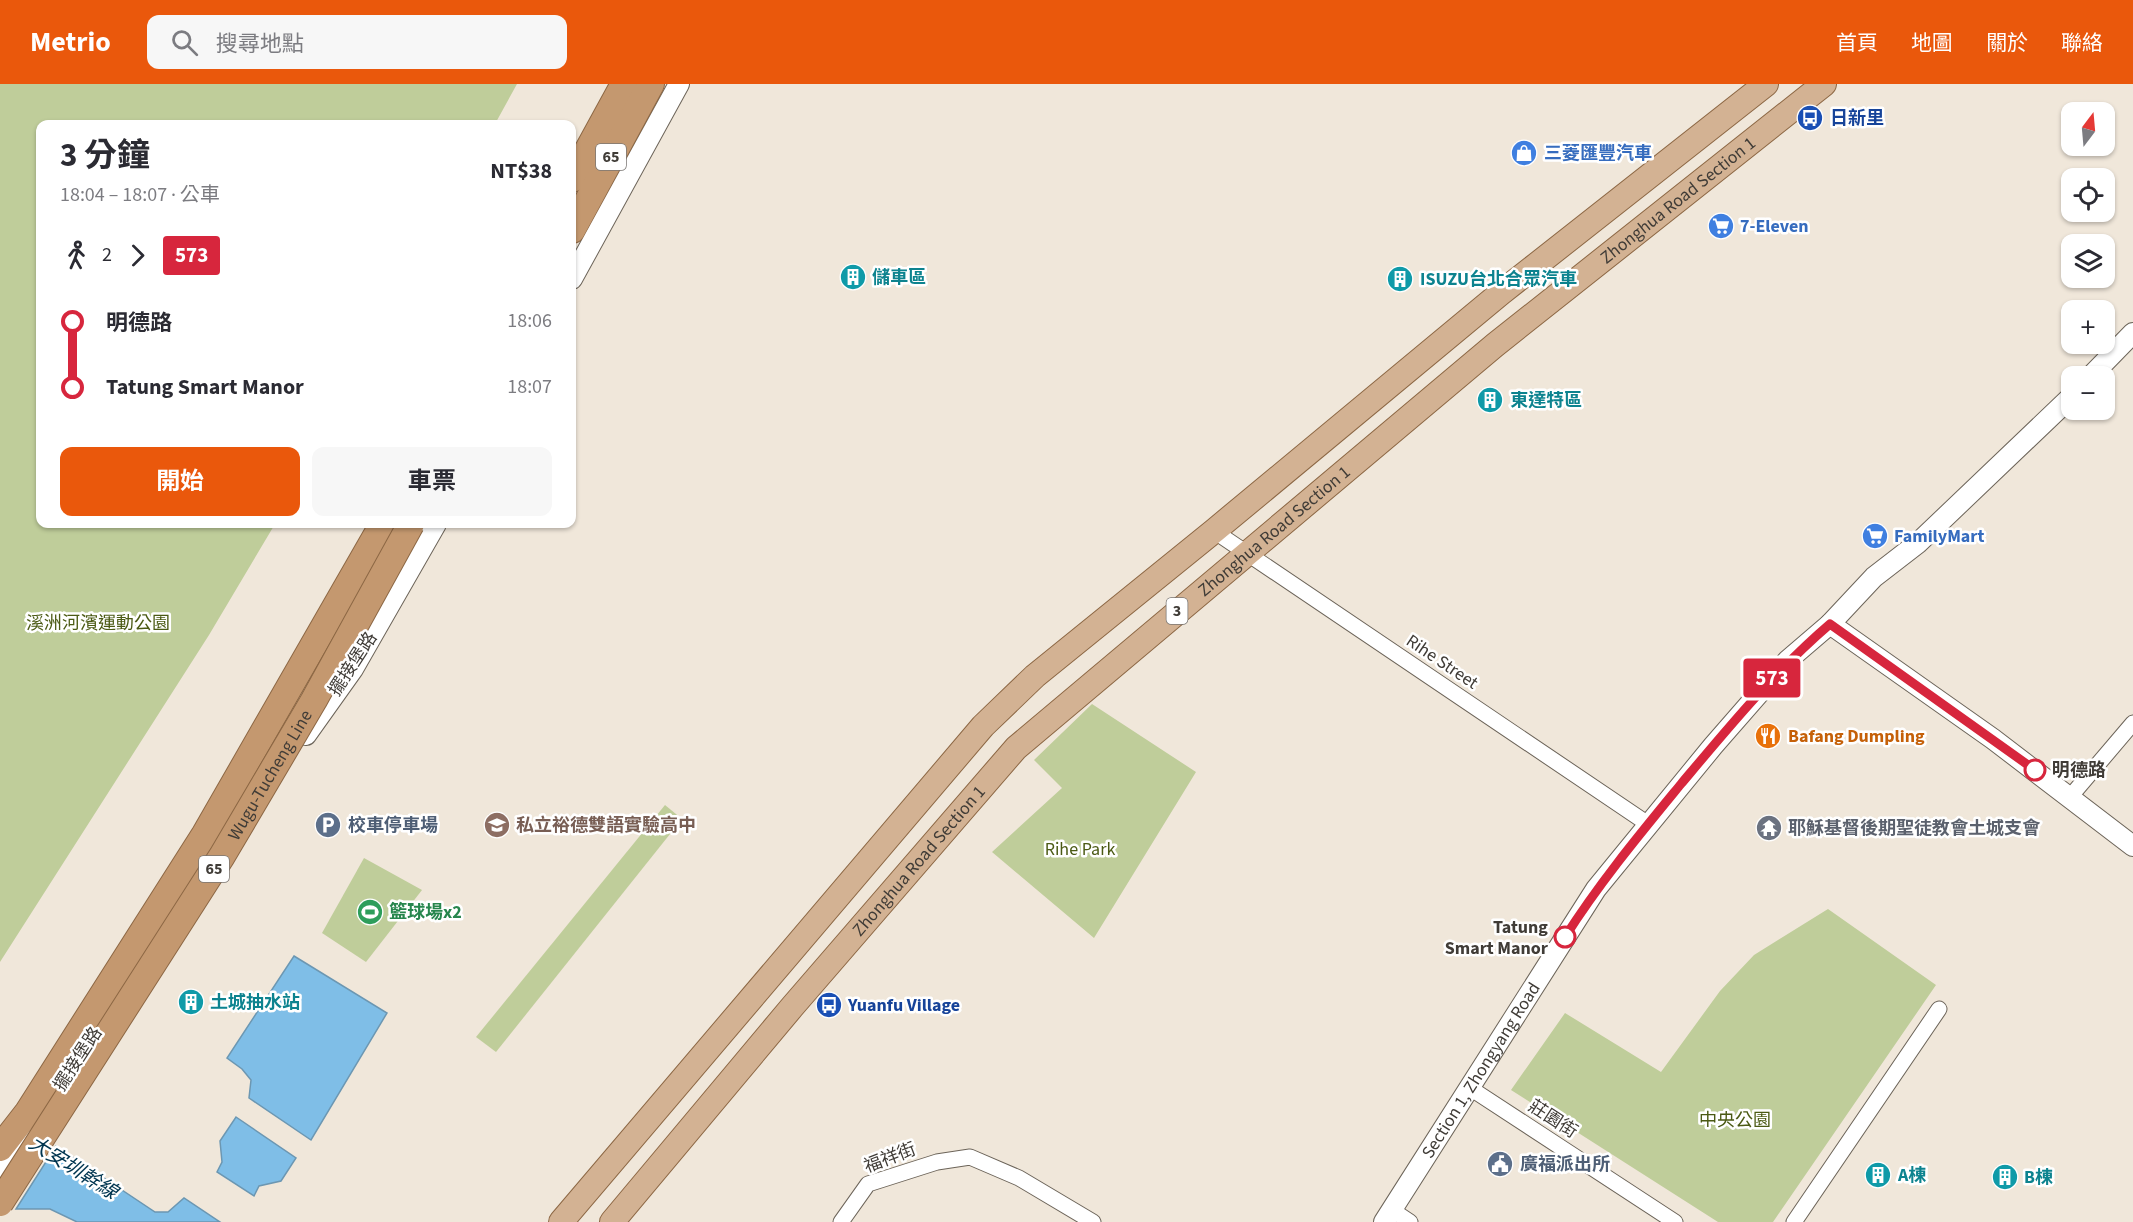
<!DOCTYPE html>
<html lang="zh-TW">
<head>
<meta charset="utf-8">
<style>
  body { margin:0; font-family:"Source Sans 3","Noto Sans TC",sans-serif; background:#f7f7f7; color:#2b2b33; height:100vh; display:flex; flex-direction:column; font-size:22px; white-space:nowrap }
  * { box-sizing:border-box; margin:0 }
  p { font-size:20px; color:#7c7c81 }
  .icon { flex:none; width:33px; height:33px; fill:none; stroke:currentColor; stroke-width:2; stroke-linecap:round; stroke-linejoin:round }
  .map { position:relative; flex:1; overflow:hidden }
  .panel { position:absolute; left:36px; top:36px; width:540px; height:408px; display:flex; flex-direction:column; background:#fff; border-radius:12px; box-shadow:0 2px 4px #0004 }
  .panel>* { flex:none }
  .badge { padding:0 12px; border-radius:4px; font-size:21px; line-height:39px }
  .needle { width:39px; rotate:16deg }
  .controls { position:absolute; left:2061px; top:18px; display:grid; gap:12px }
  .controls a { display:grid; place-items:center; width:54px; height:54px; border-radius:12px; background:#fff; box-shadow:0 2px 4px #0004; font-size:30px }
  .map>.badge { position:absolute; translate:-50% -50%; box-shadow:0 0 0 3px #fff }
  .legs { display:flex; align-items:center; gap:9px; height:66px; padding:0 24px; font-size:20px }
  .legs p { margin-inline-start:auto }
  .overview { display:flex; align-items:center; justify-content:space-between; height:102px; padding:0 24px }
  h1 { font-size:33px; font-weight:700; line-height:45px }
  .action { display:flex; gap:12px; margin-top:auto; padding:12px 24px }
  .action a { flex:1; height:69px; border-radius:12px; background:#ea580c; color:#fff; font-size:24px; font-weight:700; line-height:69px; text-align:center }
  .action a+a { background:#f7f7f7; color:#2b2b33 }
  ul { padding:0 24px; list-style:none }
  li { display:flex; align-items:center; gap:21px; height:66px; font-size:22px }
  li i { display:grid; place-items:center; width:9px; height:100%; margin:0 8px; background:currentColor }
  li i::after { content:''; width:15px; height:15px; margin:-8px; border:4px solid; border-radius:50%; background:#fff }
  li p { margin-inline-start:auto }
  li:first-child i { background:linear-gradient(#0000 50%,currentColor 0) }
  li:last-child i { background:linear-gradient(currentColor 50%,#0000 0) }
  header { display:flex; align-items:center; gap:36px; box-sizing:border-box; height:84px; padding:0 30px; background:#ea580c; color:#fff }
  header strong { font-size:28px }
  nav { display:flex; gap:33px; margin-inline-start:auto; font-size:21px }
  .search { width:420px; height:54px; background:#f7f7f7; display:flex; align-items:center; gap:15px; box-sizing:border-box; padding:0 21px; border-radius:12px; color:#7c7c81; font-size:22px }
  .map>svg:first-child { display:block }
</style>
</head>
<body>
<header>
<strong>Metrio</strong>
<div class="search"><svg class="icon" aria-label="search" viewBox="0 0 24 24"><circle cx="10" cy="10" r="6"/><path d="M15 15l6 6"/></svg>搜尋地點</div>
<nav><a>首頁</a><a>地圖</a><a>關於</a><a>聯絡</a></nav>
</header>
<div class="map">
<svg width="2133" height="1138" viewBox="0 0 2133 1138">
  <rect width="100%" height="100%" fill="#f0e7da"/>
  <!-- green -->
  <g fill="#bfcd9a">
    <polygon points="0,0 517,0 495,40 40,40 40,440 275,440 209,551 0,878"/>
    <polygon points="1092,620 1196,688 1094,854 992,768 1062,704 1034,676"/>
    <polygon points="665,721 682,735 496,968 476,953"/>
    <polygon points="364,774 422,806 366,878 322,849"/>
    <polygon points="1828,825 1936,901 1773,1138 1718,1138 1511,1006 1565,929 1661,988 1720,907 1754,871"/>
  </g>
  <!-- water -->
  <g fill="#7fbee7" stroke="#6c97b2" stroke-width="1.5">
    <polygon points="294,872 387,929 311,1056 249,1014 251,996 242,985 227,974"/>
    <polygon points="236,1033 296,1074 281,1097 259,1102 254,1112 217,1088 222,1078 220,1057"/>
    <polygon points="56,1062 155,1128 168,1128 184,1114 220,1138 77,1138 50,1125 16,1125"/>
  </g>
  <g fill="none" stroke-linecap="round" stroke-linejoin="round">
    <!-- minor casing -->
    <g stroke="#6c6459" stroke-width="17">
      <g id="minor">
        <polyline points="1214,447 1648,740"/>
        <polyline points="2070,713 2133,639"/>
        <polyline points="1470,1004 1675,1138"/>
        <polyline points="1392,1126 1410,1138"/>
        <polyline points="841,1138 868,1100 937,1078 970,1073 1019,1094 1093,1138"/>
        <polyline points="1794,1138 1939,925"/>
      </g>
    </g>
    <!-- tertiary casing -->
    <g stroke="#6c6459" stroke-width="22">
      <g id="tertiary">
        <polyline points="572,195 679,0"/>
        <polyline points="2091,292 2133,249"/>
        <polyline points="1830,540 1993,655 2133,762"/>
        <polyline points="306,651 353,585 436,440"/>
        <polyline points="0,1090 38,1038"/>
        <path id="s1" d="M1384,1138L1596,805L1713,662L1788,576L1830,540L1874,493L1918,459L2072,312"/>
      </g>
    </g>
    <!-- primary casing -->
    <g stroke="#8c6744" stroke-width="26">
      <g id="primary">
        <polyline points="561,1138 983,642 1035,592 1214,447 1502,208 1766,0"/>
        <path id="s2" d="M612,1138L792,923L1016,664L1495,261L1824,0"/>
      </g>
    </g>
    <!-- trunk casing -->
    <g stroke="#8c6744" stroke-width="28">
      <g id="trunk">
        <polyline points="572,95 624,0"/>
        <polyline points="572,146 651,0"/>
        <polyline points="0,1064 28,1028 205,750 383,440"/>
      </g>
    </g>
    <!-- minor -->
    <use href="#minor" stroke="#fff" stroke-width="15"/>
    <!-- tertiary -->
    <use href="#tertiary" stroke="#fff" stroke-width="20"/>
    <!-- primary -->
    <use href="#primary" stroke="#d3b293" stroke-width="24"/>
    <!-- trunk -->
    <use href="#trunk" stroke="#c4986f" stroke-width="26"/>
    <!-- trunk-bridge casing -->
    <g stroke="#8c6744" stroke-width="28" stroke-linecap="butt">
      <g id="trunk-bridge">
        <path id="s3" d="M0,1119L222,772L314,616L411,440"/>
      </g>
    </g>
    <!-- trunk-bridge -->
    <use href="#trunk-bridge" stroke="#c4986f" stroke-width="26"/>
  </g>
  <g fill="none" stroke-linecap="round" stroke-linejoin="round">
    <!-- line-1 casing -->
    <g stroke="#fff" stroke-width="14">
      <path id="line-1" d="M1565,853C1600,798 1640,750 1681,700C1728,644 1774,588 1830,540L2035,686"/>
    </g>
    <!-- line-1 -->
    <use href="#line-1" stroke="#d7263d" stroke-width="9"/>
  </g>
  <!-- icons -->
  <defs>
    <g id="bus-disc" transform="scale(1.35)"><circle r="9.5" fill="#1a4fb4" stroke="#fff"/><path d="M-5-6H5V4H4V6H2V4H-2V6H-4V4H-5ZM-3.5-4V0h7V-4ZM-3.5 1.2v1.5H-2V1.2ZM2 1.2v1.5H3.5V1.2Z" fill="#fff"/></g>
    <g id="shop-disc" transform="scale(1.35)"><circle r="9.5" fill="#3f7fe0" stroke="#fff"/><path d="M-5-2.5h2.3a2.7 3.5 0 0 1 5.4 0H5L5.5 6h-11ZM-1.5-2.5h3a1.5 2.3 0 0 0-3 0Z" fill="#fff"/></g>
    <g id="supermarket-disc" transform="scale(1.35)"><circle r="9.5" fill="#3f7fe0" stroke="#fff"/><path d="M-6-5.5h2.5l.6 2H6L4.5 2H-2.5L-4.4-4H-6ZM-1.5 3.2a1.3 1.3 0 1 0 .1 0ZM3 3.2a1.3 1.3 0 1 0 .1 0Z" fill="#fff"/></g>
    <g id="building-disc" transform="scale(1.35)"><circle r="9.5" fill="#0f9aa8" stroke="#fff"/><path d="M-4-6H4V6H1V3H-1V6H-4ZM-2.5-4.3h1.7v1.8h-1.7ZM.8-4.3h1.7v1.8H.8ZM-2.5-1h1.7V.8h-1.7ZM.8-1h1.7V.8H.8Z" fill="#fff"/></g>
    <g id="restaurant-disc" transform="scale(1.35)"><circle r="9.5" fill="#e8710a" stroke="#fff"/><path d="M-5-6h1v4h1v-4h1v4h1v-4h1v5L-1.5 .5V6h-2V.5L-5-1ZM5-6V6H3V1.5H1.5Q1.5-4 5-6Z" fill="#fff"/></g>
    <g id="parking-disc" transform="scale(1.35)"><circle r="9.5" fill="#5c6f8a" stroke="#fff"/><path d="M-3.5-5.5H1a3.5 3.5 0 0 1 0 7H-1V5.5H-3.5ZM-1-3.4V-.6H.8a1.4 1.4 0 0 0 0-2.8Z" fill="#fff"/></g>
    <g id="school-disc" transform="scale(1.35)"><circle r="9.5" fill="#8d6e63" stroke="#fff"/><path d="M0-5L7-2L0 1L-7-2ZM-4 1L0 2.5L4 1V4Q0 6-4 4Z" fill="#fff"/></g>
    <g id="temple-disc" transform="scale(1.35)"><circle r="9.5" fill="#6b7280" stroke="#fff"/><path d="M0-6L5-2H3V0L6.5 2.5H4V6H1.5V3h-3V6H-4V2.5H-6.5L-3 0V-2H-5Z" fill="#fff"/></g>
    <g id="stadium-disc" transform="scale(1.35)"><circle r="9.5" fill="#2e9e5b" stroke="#fff"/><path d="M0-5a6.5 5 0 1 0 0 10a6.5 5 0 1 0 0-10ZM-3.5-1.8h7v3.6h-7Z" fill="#fff"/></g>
    <g id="civic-disc" transform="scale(1.35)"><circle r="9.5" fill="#5c6f8a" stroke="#fff"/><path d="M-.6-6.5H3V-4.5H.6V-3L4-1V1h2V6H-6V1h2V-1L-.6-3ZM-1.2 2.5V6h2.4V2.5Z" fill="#fff"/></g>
  </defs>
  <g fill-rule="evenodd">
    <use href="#bus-disc" x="1810" y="34"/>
    <use href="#shop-disc" x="1524" y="69"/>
    <use href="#supermarket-disc" x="1721" y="142"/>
    <use href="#building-disc" x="853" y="193"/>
    <use href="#building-disc" x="1400" y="195"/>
    <use href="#building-disc" x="1490" y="316"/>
    <use href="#supermarket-disc" x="1875" y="452"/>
    <use href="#restaurant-disc" x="1768" y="652"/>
    <use href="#parking-disc" x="328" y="741"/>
    <use href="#school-disc" x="497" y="741"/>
    <use href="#temple-disc" x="1769" y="744"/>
    <use href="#stadium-disc" x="370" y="828"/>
    <use href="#building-disc" x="191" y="918"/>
    <use href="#bus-disc" x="829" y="921"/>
    <use href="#civic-disc" x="1500" y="1080"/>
    <use href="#building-disc" x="1878" y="1091"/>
    <use href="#building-disc" x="2005" y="1093"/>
  </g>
  <!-- markers -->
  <g fill="#fff" stroke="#d7263d" stroke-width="3">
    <circle cx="2035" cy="686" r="10"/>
    <circle cx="1565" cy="853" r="10"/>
  </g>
  <g text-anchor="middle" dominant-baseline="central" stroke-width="5" stroke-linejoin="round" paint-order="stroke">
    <!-- shield labels -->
    <g fill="#fff" stroke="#797673" stroke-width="1.5">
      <rect x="596" y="60" width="30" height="26" rx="4.5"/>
      <rect x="1166.5" y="514" width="21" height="26" rx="4.5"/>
      <rect x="199" y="772" width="30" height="26" rx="4.5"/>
    </g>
    <g font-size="16" font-weight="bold" fill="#403c37">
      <text x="611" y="73">65</text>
      <text x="1177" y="527">3</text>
      <text x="214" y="785">65</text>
    </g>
    <!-- transit labels -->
    <g font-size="18" font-weight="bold" fill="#164399" stroke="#fff" text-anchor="start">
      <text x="1830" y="34">日新里</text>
      <text x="848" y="921">Yuanfu Village</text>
    </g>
    <!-- shop labels -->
    <g font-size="18" font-weight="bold" fill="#366cbe" stroke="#fff" text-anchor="start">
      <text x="1544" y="69">三菱匯豐汽車</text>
      <text x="1740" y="142">7-Eleven</text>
      <text x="1894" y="452">FamilyMart</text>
    </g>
    <!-- street labels -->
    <g font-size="18" fill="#403c37" stroke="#fff">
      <text stroke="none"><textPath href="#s2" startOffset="1482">Zhonghua Road Section 1</textPath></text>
      <text stroke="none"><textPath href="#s2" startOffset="960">Zhonghua Road Section 1</textPath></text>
      <text transform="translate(1442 578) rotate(34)">Rihe Street</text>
      <text transform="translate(353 580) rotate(-57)">擺接堡路</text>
      <text stroke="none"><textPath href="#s3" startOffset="506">Wugu-Tucheng Line</textPath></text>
      <text stroke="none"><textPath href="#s2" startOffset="474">Zhonghua Road Section 1</textPath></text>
      <text transform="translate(78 975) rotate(-57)">擺接堡路</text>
      <text stroke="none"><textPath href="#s1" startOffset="180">Section 1, Zhongyang Road</textPath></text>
      <text transform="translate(1553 1035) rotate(33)">莊園街</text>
      <text transform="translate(890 1074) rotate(-21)">福祥街</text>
    </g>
    <!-- culture labels -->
    <g font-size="18" font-weight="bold" fill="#0d838f" stroke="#fff" text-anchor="start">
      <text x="872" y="193">儲車區</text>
      <text x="1420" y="195">ISUZU台北合眾汽車</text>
      <text x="1510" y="316">東達特區</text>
      <text x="210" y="918">土城抽水站</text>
      <text x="1898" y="1091">A棟</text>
      <text x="2024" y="1093">B棟</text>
    </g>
    <!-- park labels -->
    <g font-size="18" fill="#4b5a14" stroke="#fff">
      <text x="98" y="539">溪洲河濱運動公園</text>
      <text x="1080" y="765">Rihe Park</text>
      <text x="1735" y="1036">中央公園</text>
    </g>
    <!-- food labels -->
    <g font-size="18" font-weight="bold" fill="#c56008" stroke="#fff" text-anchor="start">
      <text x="1788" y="652">Bafang Dumpling</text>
    </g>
    <!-- stop labels -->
    <g font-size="18" font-weight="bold" fill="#403c37" stroke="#fff" text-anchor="start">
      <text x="2052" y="686">明德路</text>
      <text x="1548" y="843" text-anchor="end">Tatung<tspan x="1548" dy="21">Smart Manor</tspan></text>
    </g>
    <!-- service labels -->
    <g font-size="18" font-weight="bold" fill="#4e5e75" stroke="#fff" text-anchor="start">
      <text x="348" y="741">校車停車場</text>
      <text x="1520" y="1080">廣福派出所</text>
    </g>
    <!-- education labels -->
    <g font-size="18" font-weight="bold" fill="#785e54" stroke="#fff" text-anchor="start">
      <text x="516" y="741">私立裕德雙語實驗高中</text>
    </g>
    <!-- worship labels -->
    <g font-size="18" font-weight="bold" fill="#5b616d" stroke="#fff" text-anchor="start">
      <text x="1788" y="744">耶穌基督後期聖徒教會土城支會</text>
    </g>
    <!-- leisure labels -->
    <g font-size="18" font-weight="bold" fill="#27864d" stroke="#fff" text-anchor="start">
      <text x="389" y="828">籃球場x2</text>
    </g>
    <!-- water labels -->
    <g font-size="20" font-style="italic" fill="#003550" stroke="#fff">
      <text transform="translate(73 1084) rotate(32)">大安圳幹線</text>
    </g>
  </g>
</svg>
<div class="controls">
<a><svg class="needle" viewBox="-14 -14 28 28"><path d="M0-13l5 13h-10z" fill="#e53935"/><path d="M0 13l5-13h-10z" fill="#7c7c81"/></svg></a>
<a><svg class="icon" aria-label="locate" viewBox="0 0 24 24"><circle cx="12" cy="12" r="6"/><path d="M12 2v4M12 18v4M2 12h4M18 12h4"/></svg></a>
<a><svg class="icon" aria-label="layers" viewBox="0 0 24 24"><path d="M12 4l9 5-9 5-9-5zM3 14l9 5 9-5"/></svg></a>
<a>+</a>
<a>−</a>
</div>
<b class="badge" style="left:1772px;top:594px;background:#d7263d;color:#fff">573</b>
<section class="panel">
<div class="overview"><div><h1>3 分鐘</h1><p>18:04 – 18:07 · 公車</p></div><b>NT$38</b></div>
<div class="legs"><svg class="icon" aria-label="walk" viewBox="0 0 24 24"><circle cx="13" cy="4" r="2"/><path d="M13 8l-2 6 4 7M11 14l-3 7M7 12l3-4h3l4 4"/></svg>2<svg class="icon" aria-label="forward" viewBox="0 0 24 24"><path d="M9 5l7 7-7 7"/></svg><b class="badge" style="background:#d7263d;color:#fff">573</b></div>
<ul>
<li><i style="color:#d7263d"></i><b>明德路</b><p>18:06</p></li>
<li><i style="color:#d7263d"></i><b>Tatung Smart Manor</b><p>18:07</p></li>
</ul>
<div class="action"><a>開始</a><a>車票</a></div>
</section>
</div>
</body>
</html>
